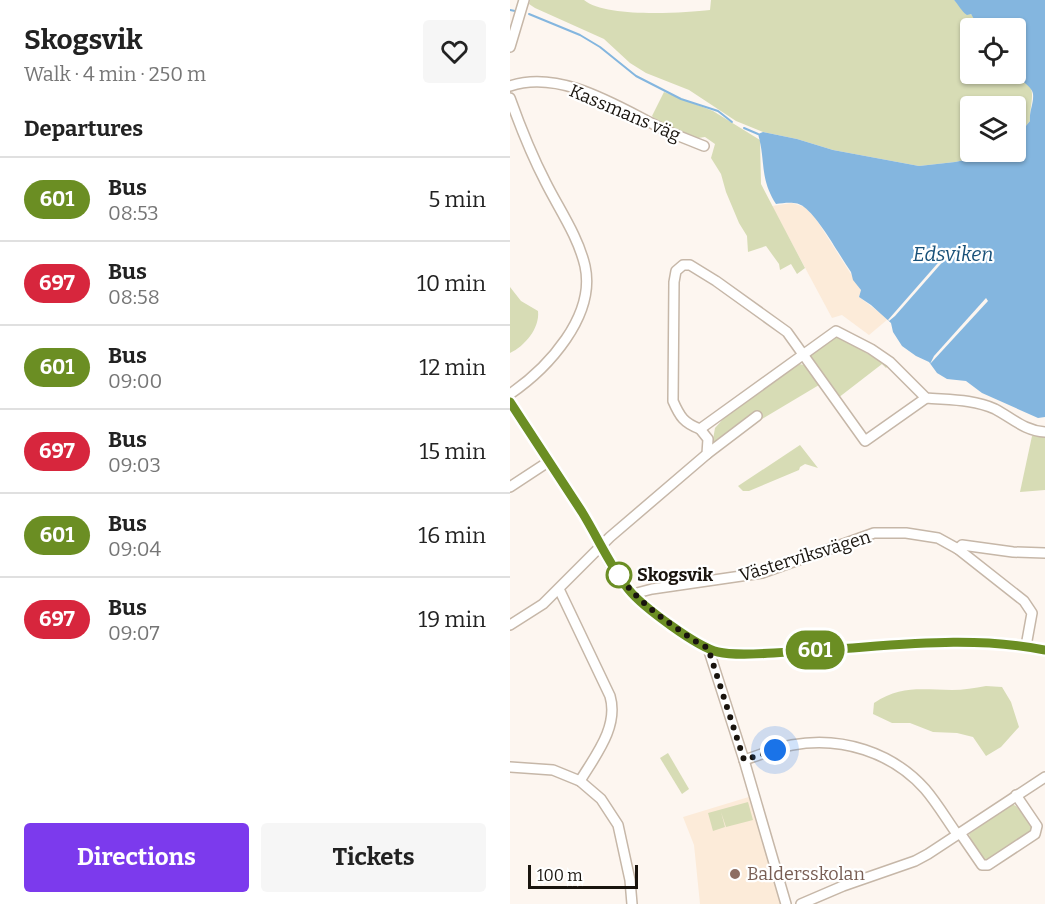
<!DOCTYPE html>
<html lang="en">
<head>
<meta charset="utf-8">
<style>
  body { margin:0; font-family:Bitter,serif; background:#f6f6f6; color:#222; height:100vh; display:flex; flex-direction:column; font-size:22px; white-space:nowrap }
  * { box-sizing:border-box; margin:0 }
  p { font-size:20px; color:#767676 }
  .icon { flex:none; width:33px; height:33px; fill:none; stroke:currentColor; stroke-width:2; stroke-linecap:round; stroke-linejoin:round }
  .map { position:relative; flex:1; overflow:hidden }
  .panel { display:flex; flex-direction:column; background:#fff; width:510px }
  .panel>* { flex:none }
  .badge { padding:0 12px; border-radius:20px; font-size:21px; line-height:39px }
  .tools { position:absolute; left:450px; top:18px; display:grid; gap:12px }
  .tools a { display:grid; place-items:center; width:66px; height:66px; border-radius:6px; background:#fff; box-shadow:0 2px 4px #0004; font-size:30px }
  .scale { position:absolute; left:18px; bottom:15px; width:110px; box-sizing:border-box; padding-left:6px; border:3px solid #19140e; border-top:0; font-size:16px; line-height:21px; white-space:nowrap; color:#19140e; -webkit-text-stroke:4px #fff; paint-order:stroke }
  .you { position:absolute; width:30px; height:30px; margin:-15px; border:4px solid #fff; border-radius:50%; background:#1a73e8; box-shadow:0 0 0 9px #1a73e833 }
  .map>.badge { position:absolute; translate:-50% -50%; box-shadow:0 0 0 3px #fff }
  h2 { padding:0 24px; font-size:22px; line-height:54px }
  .round { display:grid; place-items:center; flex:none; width:63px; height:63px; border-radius:6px; background:#f6f6f6 }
  .head { display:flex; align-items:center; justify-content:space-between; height:102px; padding:0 24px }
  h1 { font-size:28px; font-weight:700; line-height:45px }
  .button { display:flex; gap:12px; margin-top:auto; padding:12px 24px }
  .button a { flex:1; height:69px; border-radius:6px; background:#7c3aed; color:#fff; font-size:24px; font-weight:700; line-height:69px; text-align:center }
  .button a+a { background:#f6f6f6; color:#222 }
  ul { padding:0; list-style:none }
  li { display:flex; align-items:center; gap:18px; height:84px; padding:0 24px; border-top:2px solid #e0e0e0 }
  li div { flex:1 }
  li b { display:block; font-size:22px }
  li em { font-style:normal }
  li .badge { min-width:66px; font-weight:700; text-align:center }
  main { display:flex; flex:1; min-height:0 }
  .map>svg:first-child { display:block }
</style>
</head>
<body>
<main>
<section class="panel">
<div class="head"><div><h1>Skogsvik</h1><p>Walk · 4 min · 250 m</p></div><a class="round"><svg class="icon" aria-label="heart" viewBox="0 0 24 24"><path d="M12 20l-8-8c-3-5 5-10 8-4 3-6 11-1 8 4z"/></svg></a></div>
<h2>Departures</h2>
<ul>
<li><span class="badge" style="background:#6b8e23;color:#fff">601</span><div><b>Bus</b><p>08:53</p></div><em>5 min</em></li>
<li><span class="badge" style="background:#d7263d;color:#fff">697</span><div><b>Bus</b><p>08:58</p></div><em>10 min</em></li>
<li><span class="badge" style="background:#6b8e23;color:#fff">601</span><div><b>Bus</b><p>09:00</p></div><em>12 min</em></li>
<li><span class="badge" style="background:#d7263d;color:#fff">697</span><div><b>Bus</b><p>09:03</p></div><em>15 min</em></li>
<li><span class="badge" style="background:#6b8e23;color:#fff">601</span><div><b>Bus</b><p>09:04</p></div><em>16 min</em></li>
<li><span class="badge" style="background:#d7263d;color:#fff">697</span><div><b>Bus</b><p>09:07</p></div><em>19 min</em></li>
</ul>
<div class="button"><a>Directions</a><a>Tickets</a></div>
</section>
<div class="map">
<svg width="535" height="904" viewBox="0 0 535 904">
  <rect width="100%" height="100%" fill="#fdf6f0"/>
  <!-- built -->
  <g fill="#fcebd9">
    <polygon points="282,203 295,207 306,219 351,290 349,297 378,319 359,335 332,315 322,318 262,206"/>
    <polygon points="242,796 271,904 190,904 184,845 173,817"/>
  </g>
  <!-- green -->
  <g fill="#d7dcb5">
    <path d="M20,0H74C95,18 172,13 200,10L201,0H444L470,22L473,28H460V74L506,73C510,79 514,82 520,87C525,93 519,112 520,121L506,138V106H460V152H488L484,154L445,162L409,166L323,150L287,139L253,132L226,121L179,90L136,73L120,63L94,39L25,8L19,4Z"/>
    <polygon points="154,92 203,111 250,140 251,184 295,268 287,274 281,264 270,270 269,264 256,246 238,252 237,236 229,223 216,192 211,174 201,158 205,144 195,137 181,139 147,122 142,116"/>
    <path d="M0,287L11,301L28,311C30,328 15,346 0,353Z"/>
    <polygon points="326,337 330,337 378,366 376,368 372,364 328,398 300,357 302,353"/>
    <polygon points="289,364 295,365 309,385 252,419 247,413 202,445 205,428 215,417"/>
    <polygon points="522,436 535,436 535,490 510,492"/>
    <polygon points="290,445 308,468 295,464 290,467 289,470 239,491 233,491 228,486"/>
    <path d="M476,686L492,687L501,702L509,727L491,747L476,756L463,737L447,733L423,732L400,723H382L363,714L364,703C391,685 412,690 442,690C453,690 465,688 476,686Z"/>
    <polygon points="158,753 179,789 172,794 150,758"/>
    <polygon points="238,802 243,820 216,827 211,812 215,827 203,831 198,813"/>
    <polygon points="502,804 506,806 523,827 522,832 478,862 473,862 462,844 459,834"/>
  </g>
  <!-- water -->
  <path fill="#84b6df" d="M444,0H535V417L528,418L472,393L456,381L437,379L427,373L419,362L406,356L392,346L383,332L381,323L361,305L349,297L351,290L343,280L341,272C329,255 310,219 294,207C287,201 275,203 266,204C249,177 256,161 248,134L253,132L287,139L323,150L409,166L445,162L484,154L488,152H506V138L520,121C519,111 524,103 523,94C522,85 508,81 506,72C502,59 506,42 506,28H473L470,22L464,19L461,14L457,15C451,11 449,5 444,0Z"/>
  <!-- pier -->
  <g fill="#fdf6f0">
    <polygon points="434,256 436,258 385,316 379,321 378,320"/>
    <polygon points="476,298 478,301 420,364 424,356"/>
  </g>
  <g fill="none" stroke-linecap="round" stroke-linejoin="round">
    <!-- stream -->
    <g stroke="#84b6df" stroke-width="2">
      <polyline points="0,10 5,11"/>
      <polyline points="19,14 70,35 90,47 126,76 171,99 208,111 222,122"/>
      <polyline points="234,128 248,134"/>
    </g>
    <!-- minor casing -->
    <g stroke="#c6b7a8" stroke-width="12">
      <g id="minor">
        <polyline points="0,47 14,0"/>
        <path d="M0,86C48,70 102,103 143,124C159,133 177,139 194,146"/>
        <path d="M0,98C10,126 22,156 36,183C49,209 68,236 75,266C86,316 38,368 0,394"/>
        <path d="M0,402C24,439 49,475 72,512C89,539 100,571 122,593C140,611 185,646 208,652C229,657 273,652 295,651C375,647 456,634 535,650"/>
        <path d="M190,429C174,423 170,417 163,401L164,282L166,271L173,265H180L206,281L277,332L355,441L416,398"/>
        <path d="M190,429L326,331L361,349L380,362L416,398C439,400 463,399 485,409C502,418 515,431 535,432"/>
        <polyline points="197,454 247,416"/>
        <polyline points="0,487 38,462"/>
        <polyline points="448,549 452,545 503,552 535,553"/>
        <path d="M49,589L100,696C109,727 85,756 70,781"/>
        <polyline points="123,594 142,589 252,573 364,533 396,533 428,538 448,549 514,601 522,613 516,646"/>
        <polyline points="0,625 33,604 100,537 197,454 198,439 190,429"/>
        <polyline points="198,648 234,760 276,904"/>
        <path d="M234,760C250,755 266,748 282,745C331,736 382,752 415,789C427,803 437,820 447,834"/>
        <polyline points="0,767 43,770 70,781 91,799 108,825 120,880 122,904"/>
        <polyline points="450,833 472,865 478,865 525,834 527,826 506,795"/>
        <polyline points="291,904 333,886 405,861 418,854 535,777"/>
      </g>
    </g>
    <!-- minor -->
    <use href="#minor" stroke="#fff" stroke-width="9"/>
  </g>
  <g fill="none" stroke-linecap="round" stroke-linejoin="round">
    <!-- line casing -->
    <g stroke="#fff" stroke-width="14">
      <path id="line" d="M0,402C24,439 48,475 72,512C88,538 100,566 119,590C133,607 187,647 208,652C229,657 273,652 295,651C375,647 455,634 535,650"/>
    </g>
    <!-- line -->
    <use href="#line" stroke="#6b8e23" stroke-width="9"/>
    <!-- walk -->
    <path stroke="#19140e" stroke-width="6" stroke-dasharray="0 10.8" d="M109,575L107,573C130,605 159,623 191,645L198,648L234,760L265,750"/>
  </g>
  <!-- markers -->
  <circle fill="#fff" stroke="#6b8e23" stroke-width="3" cx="109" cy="575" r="12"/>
  <circle fill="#8d6e63" stroke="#fff" stroke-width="2" cx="225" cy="874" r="6"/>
  <g text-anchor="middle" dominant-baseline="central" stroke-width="4.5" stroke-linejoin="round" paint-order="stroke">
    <!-- street labels -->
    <g font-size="18" fill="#19140e" stroke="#fff">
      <text transform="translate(115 113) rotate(23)">Kassmans väg</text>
      <text transform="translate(295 556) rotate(-17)">Västerviksvägen</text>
    </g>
    <!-- stop labels -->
    <g font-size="18" font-weight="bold" fill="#19140e" stroke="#fff" text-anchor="start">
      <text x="127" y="575">Skogsvik</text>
    </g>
    <!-- education labels -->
    <g font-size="18" fill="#785e54" stroke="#fff" text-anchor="start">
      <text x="237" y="874">Baldersskolan</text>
    </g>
    <!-- water labels -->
    <g font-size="20" font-style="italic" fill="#195179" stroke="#fff">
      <text x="443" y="254">Edsviken</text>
    </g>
  </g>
</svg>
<div class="tools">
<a><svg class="icon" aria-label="locate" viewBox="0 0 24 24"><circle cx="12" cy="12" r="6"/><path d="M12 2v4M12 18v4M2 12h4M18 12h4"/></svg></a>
<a><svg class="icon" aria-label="layers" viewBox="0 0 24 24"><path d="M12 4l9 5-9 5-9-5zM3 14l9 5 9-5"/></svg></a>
</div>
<div class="scale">100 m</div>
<div class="you" style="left:265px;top:750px"></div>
<b class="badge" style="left:305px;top:650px;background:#6b8e23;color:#fff">601</b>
</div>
</main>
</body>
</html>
